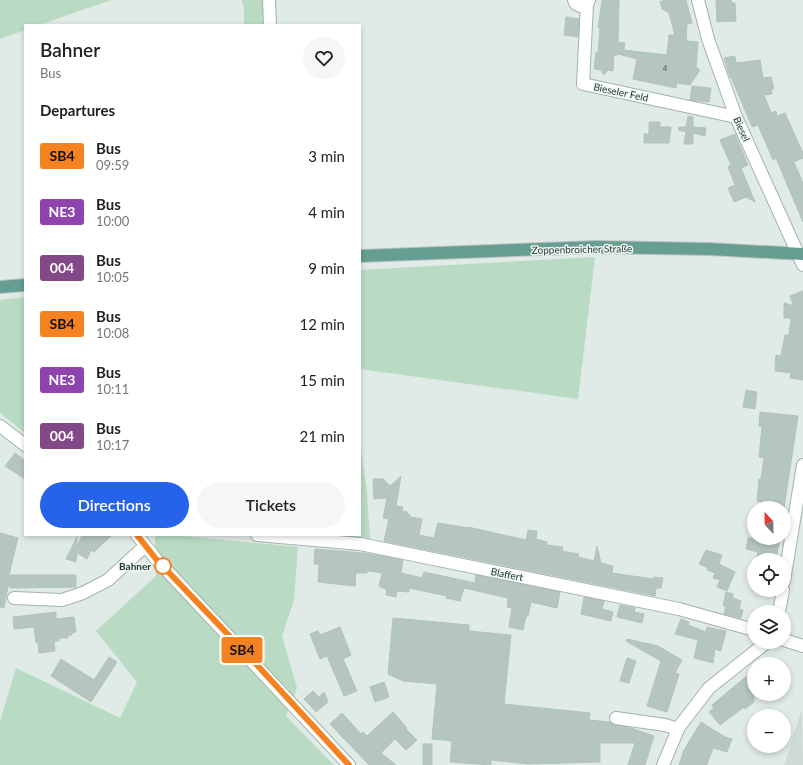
<!DOCTYPE html>
<html lang="en">
<head>
<meta charset="utf-8">
<style>
  body { margin:0; font-family:Lato,sans-serif; background:#f6f6f6; color:#222; height:100vh; display:flex; flex-direction:column; font-size:15px; white-space:nowrap }
  * { box-sizing:border-box; margin:0 }
  p { font-size:13px; color:#767676 }
  .icon { flex:none; width:22px; height:22px; fill:none; stroke:currentColor; stroke-width:2; stroke-linecap:round; stroke-linejoin:round }
  .map { position:relative; flex:1; overflow:hidden }
  .panel { position:absolute; left:24px; top:24px; width:337px; height:512px; display:flex; flex-direction:column; background:#fff; border-radius:0px; box-shadow:0 2px 6px #0003 }
  .panel>* { flex:none }
  .badge { padding:0 8px; border-radius:3px; font-size:14px; line-height:26px }
  .needle { width:26px; rotate:338deg }
  .tools { position:absolute; left:747px; top:501px; display:grid; gap:8px }
  .tools a { display:grid; place-items:center; width:44px; height:44px; border-radius:50%; background:#fff; box-shadow:0 2px 6px #0003; font-size:20px }
  .map>.badge { position:absolute; translate:-50% -50%; box-shadow:0 0 0 2px #fff }
  h2 { padding:0 16px; font-size:15px; line-height:36px }
  .round { display:grid; place-items:center; flex:none; width:42px; height:42px; border-radius:21px; background:#f6f6f6 }
  .headline { display:flex; align-items:center; justify-content:space-between; height:68px; padding:0 16px }
  h1 { font-size:19px; font-weight:600; line-height:30px }
  .cta { display:flex; gap:8px; margin-top:auto; padding:8px 16px }
  .cta a { flex:1; height:46px; border-radius:24px; background:#2563eb; color:#fff; font-size:16px; font-weight:600; line-height:46px; text-align:center }
  .cta a+a { background:#f6f6f6; color:#222 }
  ul { padding:0; list-style:none }
  li { display:flex; align-items:center; gap:12px; height:56px; padding:0 16px }
  li div { flex:1 }
  li b { display:block; font-size:15px }
  li em { font-style:normal }
  li .badge { min-width:44px; font-weight:700; text-align:center }
  .map>svg:first-child { display:block }
</style>
</head>
<body>
<div class="map">
<svg width="803" height="765" viewBox="0 0 803 765">
  <rect width="100%" height="100%" fill="#e0eae6"/>
  <!-- built -->
  <polygon fill="#cedad5" points="802,709 803,765 784,765"/>
  <!-- green -->
  <g fill="#b9dbc3">
    <polygon points="0,0 111,0 39,25 25,25 25,30 0,39"/>
    <polygon points="242,0 263,0 265,25 244,25 244,9"/>
    <polygon points="595,257 578,399 360,369 360,270"/>
    <polygon points="25,297 25,433 0,413 0,300"/>
    <polygon points="360,444 367,492 370,539 326,535 360,535"/>
    <polygon points="157,535 171,535 298,547 294,600 282,636 297,688 286,716 334,765 0,765 0,722 16,668 120,718 137,682 96,631 156,576 155,537"/>
  </g>
  <!-- building -->
  <g fill="#b5c5bf" stroke="#b2c3bd">
    <polygon points="602,0 619,0 618,42 625,43 624,50 667,55 669,35 675,35 669,13 662,9 660,1 663,2 663,0 686,0 692,23 687,24 686,41 698,42 696,67 700,70 690,85 677,83 676,88 633,79 637,59 618,54 618,55 614,55 613,71 608,70 604,75 601,70 594,69 596,52 598,53 600,28 598,28"/>
    <polygon points="716,0 731,0 732,3 735,3 736,21 717,22"/>
    <polygon points="566,17 579,19 578,37 564,35"/>
    <polygon points="735,56 736,63 760,60 763,78 771,77 774,89 771,89 772,94 764,95 771,113 776,111 777,116 785,113 803,153 803,158 794,162 803,183 803,222 776,158 773,160 758,125 752,127 731,77 730,77 724,58"/>
    <polygon points="692,86 711,88 709,102 690,100"/>
    <polygon points="688,116 693,117 693,127 706,128 705,136 693,133 693,144 684,144 686,132 678,130 679,127 686,127"/>
    <polygon points="649,122 660,122 660,127 671,127 669,143 644,143 644,134 649,134"/>
    <polygon points="735,134 748,165 741,168 755,202 746,197 734,202 728,188 735,185 728,167 731,165 720,140"/>
    <polygon points="803,291 803,380 790,378 791,373 775,371 776,363 775,363 776,355 781,356 785,335 789,335 791,318 784,318 784,303 794,306 790,296"/>
    <polygon points="746,390 757,392 755,409 743,407"/>
    <polygon points="760,412 798,416 784,508 760,508 761,502 757,501 759,479 761,479 764,458 759,457 762,427 759,426"/>
    <polygon points="15,453 25,461 25,479 5,466"/>
    <polygon points="401,476 396,506 403,507 402,511 407,512 407,514 410,515 410,517 422,519 419,535 434,538 438,523 468,528 468,527 526,540 528,530 537,531 536,539 547,542 547,545 563,547 562,551 579,554 578,557 594,561 597,546 601,563 613,566 612,573 653,579 654,577 663,578 661,588 656,588 655,596 384,541 389,519 383,518 387,498 374,499 373,479 383,479 390,486"/>
    <polygon points="0,533 18,538 9,575 76,575 76,587 10,588 9,581 4,608 0,607"/>
    <polygon points="82,535 112,535 94,552 91,550 87,559 77,553 76,562 66,559 77,537 77,547"/>
    <polygon points="748,538 780,538 776,560 756,560 758,552 746,549"/>
    <polygon points="315,549 364,553 403,560 401,573 422,578 424,572 475,583 476,575 560,592 557,608 531,602 528,616 526,616 523,630 509,627 512,608 507,607 508,598 464,588 460,601 446,598 447,596 409,588 409,592 397,591 396,597 386,595 387,590 379,586 382,573 369,571 366,573 356,573 355,586 318,582 319,564 314,564"/>
    <polygon points="706,550 722,555 719,564 735,572 727,591 717,587 720,580 713,578 715,573 707,570 708,568 699,564"/>
    <polygon points="726,592 733,594 733,598 741,601 739,609 743,610 741,618 724,614 726,606 723,606"/>
    <polygon points="584,597 604,601 602,609 613,612 611,621 581,614"/>
    <polygon points="620,605 635,608 634,612 644,614 642,623 617,617"/>
    <polygon points="56,612 56,619 74,617 76,632 72,633 72,635 68,635 68,638 59,638 59,641 54,641 55,651 39,653 38,643 36,643 34,627 14,629 13,617"/>
    <polygon points="393,618 469,625 469,631 511,635 504,704 590,713 589,720 610,722 615,725 628,727 654,736 645,765 628,765 635,743 600,743 600,762 529,764 491,760 491,765 450,762 452,741 432,739 437,684 403,681 388,674"/>
    <polygon points="681,619 689,622 688,625 706,632 707,627 726,631 721,651 715,649 713,663 694,658 698,640 675,634"/>
    <polygon points="340,627 351,655 343,659 357,691 344,696 327,656 320,659 310,634 318,631 320,635"/>
    <polygon points="627,639 658,646 682,660 675,673 679,674 667,712 647,706 661,661 626,641"/>
    <polygon points="109,657 117,662 91,702 51,676 61,659 94,680"/>
    <polygon points="627,658 636,661 629,683 620,681"/>
    <polygon points="754,670 754,702 745,709 744,707 720,725 709,712 714,708 712,705"/>
    <polygon points="384,682 389,697 375,702 370,687"/>
    <polygon points="313,691 319,697 324,692 328,702 316,712 304,699"/>
    <polygon points="393,712 407,728 406,729 417,740 406,750 395,739 381,753 396,765 369,765 330,724 342,713 361,734 363,732 367,736"/>
    <polygon points="701,722 725,737 732,739 727,752 713,748 707,765 679,765 684,750"/>
    <rect x="423" y="744" width="9" height="21"/>
  </g>
  <g fill="none" stroke-linecap="round" stroke-linejoin="round">
    <!-- minor casing -->
    <g stroke="#a3b2ad" stroke-width="14">
      <g id="minor">
        <polyline points="269,0 270,25"/>
        <polyline points="574,0 576,4 580,6 587,4"/>
        <polyline points="589,0 587,4 583,84 736,117"/>
        <polyline points="698,0 708,39 736,117 803,265"/>
        <polyline points="0,426 25,445"/>
        <polyline points="137,535 156,559 349,765"/>
        <polyline points="257,535 360,544 679,609 754,630"/>
        <polyline points="784,581 803,465"/>
        <polyline points="14,598 62,600 83,593 108,580 145,546"/>
        <polyline points="779,612 783,590"/>
        <polyline points="784,640 803,646"/>
        <polyline points="616,718 665,725 678,729"/>
        <polyline points="663,765 679,727 709,688 767,642"/>
      </g>
    </g>
    <!-- major casing -->
    <g stroke="#bcc4c2" stroke-width="14">
      <g id="major">
        <polyline points="360,256 596,247 709,249 803,254"/>
        <polyline points="0,287 25,285"/>
      </g>
    </g>
    <!-- minor -->
    <use href="#minor" stroke="#fff" stroke-width="12"/>
    <!-- major -->
    <use href="#major" stroke="#669e91" stroke-width="12"/>
  </g>
  <g fill="none" stroke-linecap="round" stroke-linejoin="round">
    <!-- line casing -->
    <g stroke="#fff" stroke-width="9">
      <polyline id="line" points="137,535 156,559 257,665 349,765"/>
    </g>
    <!-- line -->
    <use href="#line" stroke="#f58220" stroke-width="6"/>
  </g>
  <!-- markers -->
  <circle fill="#fff" stroke="#f58220" stroke-width="2" cx="163" cy="566" r="8"/>
  <g text-anchor="middle" dominant-baseline="central" stroke-width="3" stroke-linejoin="round" paint-order="stroke">
    <!-- number labels -->
    <g font-size="8" fill="#465d56">
      <text x="665" y="68">4</text>
    </g>
    <!-- street labels -->
    <g font-size="10" fill="#213a33" stroke="#f0f7f3">
      <text transform="translate(621 92) rotate(12)">Bieseler Feld</text>
      <text transform="translate(742 129) rotate(66)">Biesel</text>
      <text transform="translate(582 249) rotate(-1)">Zoppenbroicher Straße</text>
      <text transform="translate(507 574) rotate(11)">Blaffert</text>
    </g>
    <!-- stop labels -->
    <g font-size="10" font-weight="bold" fill="#213a33" stroke="#f0f7f3" text-anchor="end">
      <text x="151" y="566">Bahner</text>
    </g>
  </g>
</svg>
<div class="tools">
<a><svg class="needle" viewBox="-14 -14 28 28"><path d="M0-13l5 13h-10z" fill="#e53935"/><path d="M0 13l5-13h-10z" fill="#767676"/></svg></a>
<a><svg class="icon" aria-label="locate" viewBox="0 0 24 24"><circle cx="12" cy="12" r="6"/><path d="M12 2v4M12 18v4M2 12h4M18 12h4"/></svg></a>
<a><svg class="icon" aria-label="layers" viewBox="0 0 24 24"><path d="M12 4l9 5-9 5-9-5zM3 14l9 5 9-5"/></svg></a>
<a>+</a>
<a>−</a>
</div>
<b class="badge" style="left:242px;top:650px;background:#f58220;color:#111">SB4</b>
<section class="panel">
<div class="headline"><div><h1>Bahner</h1><p>Bus</p></div><a class="round"><svg class="icon" aria-label="heart" viewBox="0 0 24 24"><path d="M12 20l-8-8c-3-5 5-10 8-4 3-6 11-1 8 4z"/></svg></a></div>
<h2>Departures</h2>
<ul>
<li><span class="badge" style="background:#f58220;color:#111">SB4</span><div><b>Bus</b><p>09:59</p></div><em>3 min</em></li>
<li><span class="badge" style="background:#8e44ad;color:#fff">NE3</span><div><b>Bus</b><p>10:00</p></div><em>4 min</em></li>
<li><span class="badge" style="background:#824888;color:#fff">004</span><div><b>Bus</b><p>10:05</p></div><em>9 min</em></li>
<li><span class="badge" style="background:#f58220;color:#111">SB4</span><div><b>Bus</b><p>10:08</p></div><em>12 min</em></li>
<li><span class="badge" style="background:#8e44ad;color:#fff">NE3</span><div><b>Bus</b><p>10:11</p></div><em>15 min</em></li>
<li><span class="badge" style="background:#824888;color:#fff">004</span><div><b>Bus</b><p>10:17</p></div><em>21 min</em></li>
</ul>
<div class="cta"><a>Directions</a><a>Tickets</a></div>
</section>
</div>
</body>
</html>
